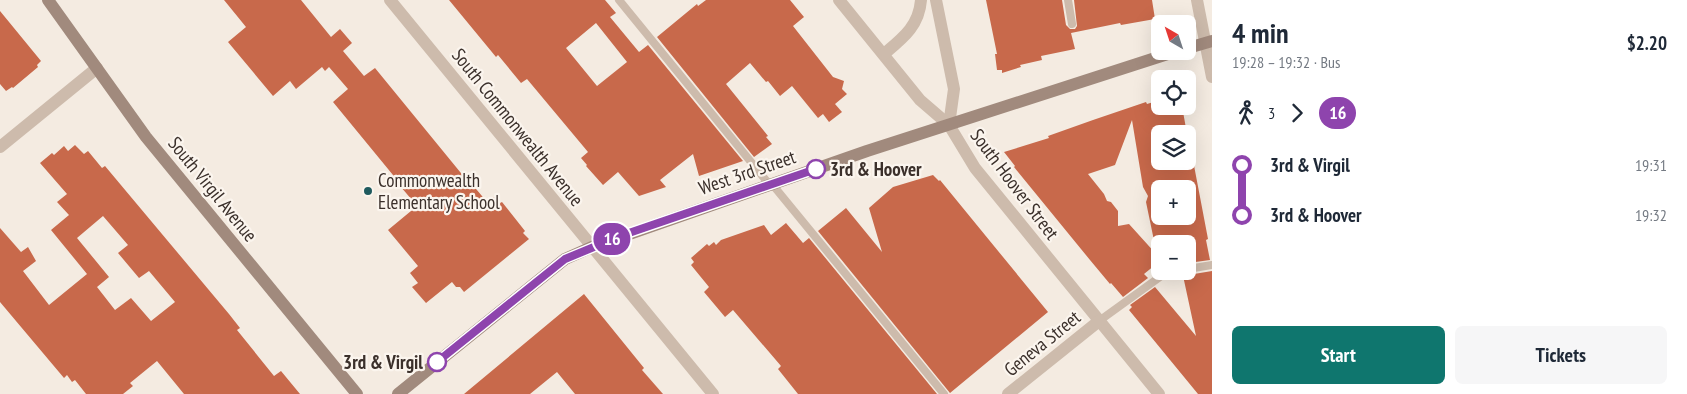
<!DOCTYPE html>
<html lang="en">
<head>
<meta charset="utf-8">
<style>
  body { margin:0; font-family:"PT Sans Narrow",sans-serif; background:#f6f6f7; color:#1f2937; height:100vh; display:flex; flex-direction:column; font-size:19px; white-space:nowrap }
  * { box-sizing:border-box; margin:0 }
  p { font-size:16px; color:#747a83 }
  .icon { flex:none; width:28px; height:28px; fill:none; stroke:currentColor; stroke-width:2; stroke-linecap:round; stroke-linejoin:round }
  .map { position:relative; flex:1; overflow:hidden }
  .panel { display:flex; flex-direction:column; background:#fff; width:475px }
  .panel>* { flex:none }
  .badge { padding:0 10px; border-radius:16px; font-size:18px; line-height:32px }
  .needle { width:32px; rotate:321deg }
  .fabs { position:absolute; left:1151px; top:15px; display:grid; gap:10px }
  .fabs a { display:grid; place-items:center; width:45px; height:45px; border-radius:8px; background:#fff; box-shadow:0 5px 20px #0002; font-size:25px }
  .map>.badge { position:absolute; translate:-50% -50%; box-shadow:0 0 0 2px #fff }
  .legs { display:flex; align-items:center; gap:8px; height:55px; padding:0 20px; font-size:16px }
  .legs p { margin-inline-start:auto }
  .summary { display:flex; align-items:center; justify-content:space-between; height:85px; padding:0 20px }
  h1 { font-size:28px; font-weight:800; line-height:38px }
  .primary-button { display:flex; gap:10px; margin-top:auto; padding:10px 20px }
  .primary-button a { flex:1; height:58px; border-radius:8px; background:#0f766e; color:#fff; font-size:20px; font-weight:800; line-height:58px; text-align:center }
  .primary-button a+a { background:#f6f6f7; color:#1f2937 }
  ul { padding:0 20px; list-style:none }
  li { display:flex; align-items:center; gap:18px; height:50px; font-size:19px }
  li i { display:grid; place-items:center; width:8px; height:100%; margin:0 6px; background:currentColor }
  li i::after { content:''; width:12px; height:12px; margin:-6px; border:4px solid; border-radius:50%; background:#fff }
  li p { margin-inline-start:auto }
  li:first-child i { background:linear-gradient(#0000 50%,currentColor 0) }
  li:last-child i { background:linear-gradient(currentColor 50%,#0000 0) }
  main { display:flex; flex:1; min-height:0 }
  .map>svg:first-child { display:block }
</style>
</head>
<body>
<main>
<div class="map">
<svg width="1212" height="394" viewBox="0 0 1212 394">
  <rect width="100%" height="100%" fill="#f4ebe1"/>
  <!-- building -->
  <g fill="#c8694b" fill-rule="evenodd">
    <polygon points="224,0 301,0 331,37 340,29 352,43 343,51 364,76 375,68 465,178 466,177 487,202 494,197 500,203 502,202 525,231 523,233 529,239 464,292 460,287 456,287 452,282 426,303 412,287 418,283 410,273 418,266 388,230 417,206 401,187 402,186 333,102 348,89 329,67 325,71 322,67 296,89 290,81 273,96 228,42 246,27"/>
    <path d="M449,0H605L616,13L610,17L639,52L648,45L743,161L699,176L693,154L660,180L666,187L639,196L618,172L603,185L586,166L587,165L581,158L588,152L527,79L521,83L498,55L496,57ZM596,23L627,62L597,86L566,48Z"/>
    <polygon points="706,0 790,0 804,17 793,26 833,77 844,81 842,89 847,94 835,104 842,112 829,122 823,114 818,118 792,86 780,96 768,81 766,82 750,63 726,84 768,136 766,137 772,144 754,157 657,37 697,4 698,6"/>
    <polygon points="986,0 1062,0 1066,25 1070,29 1075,29 1077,26 1074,0 1152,0 1155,19 1121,25 1120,23 1071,33 1075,49 1041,56 1042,60 1020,65 1021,67 1002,73 1002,70 997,70 995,54 997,54"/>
    <polygon points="0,11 41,61 37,65 38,67 13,88 12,87 6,91 0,84"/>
    <path d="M1160,100V106H1182L1187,134H1160V161H1188V134L1208,239L1206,240L1210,260L1188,263V244H1160V261L1144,274L1148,278L1123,297L1111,283L1110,284L1090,260L1014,167L1015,166L1004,152L1049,138L1048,136L1093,120L1146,102L1147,104ZM1132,120L1143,187L1148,196L1146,202L1157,255L1129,224L1118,226V211L1111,202L1107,201L1104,194L1088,174L1115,165ZM1160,189H1188V216H1160Z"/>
    <path d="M75,145L84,154L88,151L102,168L105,166L229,314L240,328L237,330L274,376L281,371L300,394H184L157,361L130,383L133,386L123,394H86L75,380L72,382L67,375L64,378L0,302V228L21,252L28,247L36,261L23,271L49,305L87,274L51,230L69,215L57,202L67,194L40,163L52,153L54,155L64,146L68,151ZM103,216L128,245L118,253L139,278L149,271L175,302L151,321L131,298L115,310L97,287L109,277L77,238Z"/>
    <polygon points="933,175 939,181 940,180 1048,312 950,393 818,231 846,208 882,252 869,208 893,187"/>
    <polygon points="786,223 803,243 809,238 937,394 798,394 778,369 781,366 733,310 725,317 704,292 709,287 691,265 694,262 691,258 707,244 709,246 714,242 716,245 721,240 764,225 771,235"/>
    <polygon points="1182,271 1188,275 1212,271 1212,394 1198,394 1129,310 1132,307 1130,305 1155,287 1196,336"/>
    <polygon points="584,294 644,368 642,370 663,394 575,394 557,372 530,394 464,394"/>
  </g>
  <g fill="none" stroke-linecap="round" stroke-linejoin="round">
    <!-- service -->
    <g stroke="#cdbbac" stroke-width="8">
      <polyline points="619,0 769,184"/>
      <polyline points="1068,0 1072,24"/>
      <polyline points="772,184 944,394"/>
      <polyline points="1188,269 1212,265"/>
      <polyline points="1099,321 1164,274 1176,271"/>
    </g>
    <!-- minor -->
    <g stroke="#cdbbac" stroke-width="12">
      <polyline points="390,0 713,394"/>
      <polyline points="839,0 920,100 949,125 975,168 1159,394"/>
      <polyline points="936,0 954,89 949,125"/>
      <polyline points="1197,0 1212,77"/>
      <path d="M884,54C903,38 919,26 921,0"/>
      <polyline points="0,147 97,68"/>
      <polyline points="1008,394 1099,321"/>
    </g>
    <!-- secondary -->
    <g stroke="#a18a7d" stroke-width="12">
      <polyline points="48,0 146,137 357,394"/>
      <polyline points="1188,48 1212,41"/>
      <polyline points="398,394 565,259 592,247 867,151 1177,51"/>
    </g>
  </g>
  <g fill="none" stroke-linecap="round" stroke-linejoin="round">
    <!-- line-1 casing -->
    <g stroke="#fff" stroke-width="11">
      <polyline id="line-1" points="437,362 565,259 623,235 816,169"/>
    </g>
    <!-- line-1 -->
    <use href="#line-1" stroke="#8e44ad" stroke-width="8"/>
  </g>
  <!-- markers -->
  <g fill="#fff" stroke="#8e44ad" stroke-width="2.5">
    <circle cx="816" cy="169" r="9"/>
    <circle cx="437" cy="362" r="9"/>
  </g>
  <circle fill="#1f5a5e" stroke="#fbf5ee" stroke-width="2" cx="368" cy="191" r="5"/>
  <g text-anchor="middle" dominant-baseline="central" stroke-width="4.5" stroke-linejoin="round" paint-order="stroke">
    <!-- street labels -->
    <g font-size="19" fill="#3b302b" stroke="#fbf5ee">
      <text transform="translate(518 127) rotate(51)">South Commonwealth Avenue</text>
      <text transform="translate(747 172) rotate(-19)">West 3rd Street</text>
      <text transform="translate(1015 184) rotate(53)">South Hoover Street</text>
      <text transform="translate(213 189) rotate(51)">South Virgil Avenue</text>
      <text transform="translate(1042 343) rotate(-39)">Geneva Street</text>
    </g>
    <!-- stop labels -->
    <g font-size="19" font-weight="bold" fill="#3b302b" stroke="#fbf5ee" text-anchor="start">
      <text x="830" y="169">3rd &amp; Hoover</text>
      <text x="423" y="362" text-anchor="end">3rd &amp; Virgil</text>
    </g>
    <!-- poi labels -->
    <g font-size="19" fill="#3b302b" stroke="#fbf5ee" text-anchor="start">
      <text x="378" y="180">Commonwealth<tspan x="378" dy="22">Elementary School</tspan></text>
    </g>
  </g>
</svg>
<div class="fabs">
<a><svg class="needle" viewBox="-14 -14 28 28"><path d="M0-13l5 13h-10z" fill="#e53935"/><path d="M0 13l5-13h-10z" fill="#747a83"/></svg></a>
<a><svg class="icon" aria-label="locate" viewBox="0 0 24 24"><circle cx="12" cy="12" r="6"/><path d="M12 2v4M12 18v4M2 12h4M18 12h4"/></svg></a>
<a><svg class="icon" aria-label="layers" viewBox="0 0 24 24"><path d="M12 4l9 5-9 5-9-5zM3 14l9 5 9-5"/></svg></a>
<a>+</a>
<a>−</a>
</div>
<b class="badge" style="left:612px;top:239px;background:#8e44ad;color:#fff">16</b>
</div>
<section class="panel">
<div class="summary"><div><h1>4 min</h1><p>19:28 – 19:32 · Bus</p></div><b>$2.20</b></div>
<div class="legs"><svg class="icon" aria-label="walk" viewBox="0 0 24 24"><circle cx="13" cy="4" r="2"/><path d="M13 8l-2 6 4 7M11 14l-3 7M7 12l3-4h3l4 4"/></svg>3<svg class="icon" aria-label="forward" viewBox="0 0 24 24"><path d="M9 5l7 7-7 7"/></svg><b class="badge" style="background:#8e44ad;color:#fff">16</b></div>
<ul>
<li><i style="color:#8e44ad"></i><b>3rd &amp; Virgil</b><p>19:31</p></li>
<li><i style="color:#8e44ad"></i><b>3rd &amp; Hoover</b><p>19:32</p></li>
</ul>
<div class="primary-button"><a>Start</a><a>Tickets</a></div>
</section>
</main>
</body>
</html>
